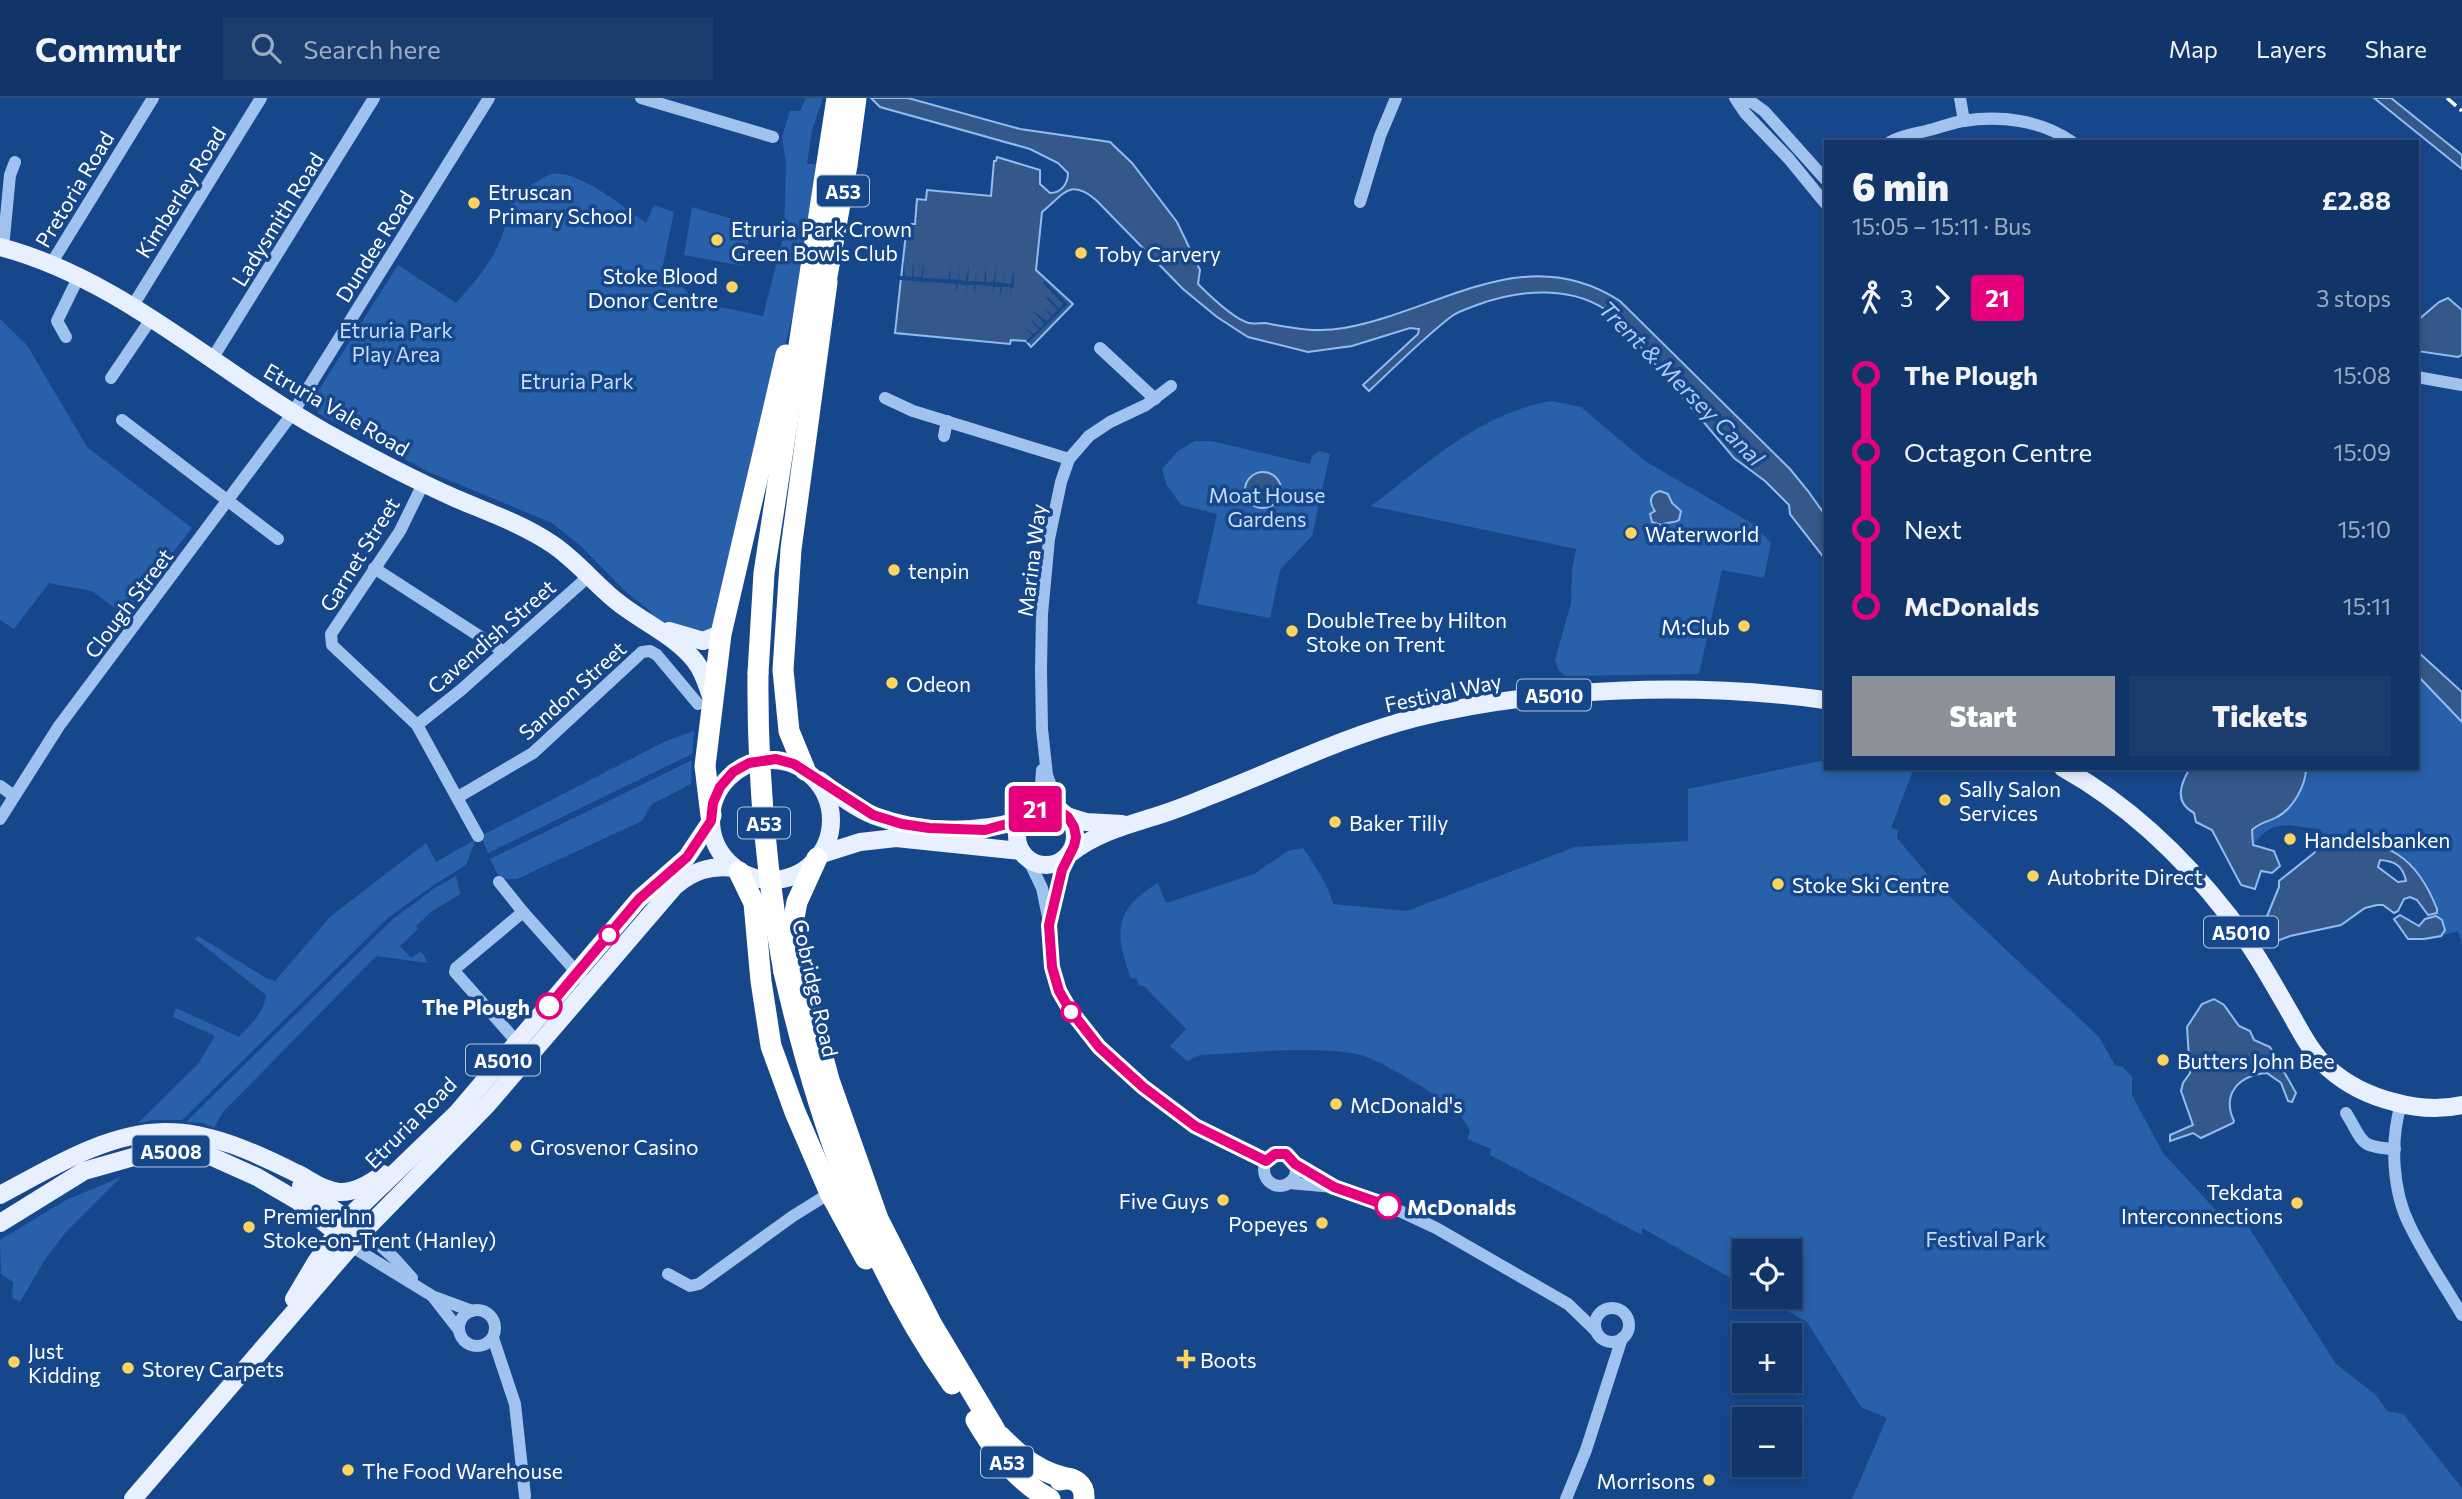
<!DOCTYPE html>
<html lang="en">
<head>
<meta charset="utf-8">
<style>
  body { margin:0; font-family:Commissioner,sans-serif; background:#1a3d6e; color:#f1f3f6; height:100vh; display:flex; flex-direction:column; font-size:26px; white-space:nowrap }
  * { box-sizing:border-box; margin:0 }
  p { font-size:23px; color:#9cabc0 }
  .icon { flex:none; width:38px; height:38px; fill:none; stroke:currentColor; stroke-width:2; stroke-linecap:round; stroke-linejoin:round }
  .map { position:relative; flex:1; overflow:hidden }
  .sheet { position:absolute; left:1824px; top:42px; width:595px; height:630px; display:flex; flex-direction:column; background:#113568; border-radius:0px; box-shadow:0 4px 10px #0003,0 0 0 2px #30507c }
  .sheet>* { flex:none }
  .badge { padding:0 14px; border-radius:5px; font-size:24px; line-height:46px }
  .controls { position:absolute; left:1732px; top:1141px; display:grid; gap:14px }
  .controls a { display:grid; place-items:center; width:70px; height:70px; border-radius:0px; background:#113568; box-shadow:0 4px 10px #0003,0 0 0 2px #30507c; font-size:35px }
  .map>.badge { position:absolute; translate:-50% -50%; box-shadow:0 0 0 4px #fff }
  .legs { display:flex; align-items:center; gap:10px; height:77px; padding:0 28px; font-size:23px }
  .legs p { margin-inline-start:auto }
  .summary { display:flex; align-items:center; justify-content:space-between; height:119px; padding:0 28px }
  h1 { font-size:38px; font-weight:800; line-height:52px }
  .action { display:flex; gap:14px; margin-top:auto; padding:14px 28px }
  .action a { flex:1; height:80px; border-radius:0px; background:#8c9099; color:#fff; font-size:28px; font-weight:800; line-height:80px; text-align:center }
  .action a+a { background:#1a3d6e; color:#f1f3f6 }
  ul { padding:0 28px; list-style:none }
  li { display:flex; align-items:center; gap:24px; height:77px; font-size:26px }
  li i { display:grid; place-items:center; width:10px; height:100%; margin:0 9px; background:currentColor }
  li i::after { content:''; width:18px; height:18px; margin:-9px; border:5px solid; border-radius:50%; background:#113568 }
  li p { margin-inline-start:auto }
  li:first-child i { background:linear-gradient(#0000 50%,currentColor 0) }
  li:last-child i { background:linear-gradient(currentColor 50%,#0000 0) }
  header { display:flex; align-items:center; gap:42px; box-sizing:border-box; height:98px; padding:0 35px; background:#113568; border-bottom:2px solid #30507c }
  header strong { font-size:33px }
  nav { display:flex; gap:38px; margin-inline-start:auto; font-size:24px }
  .search { width:490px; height:63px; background:#1a3d6e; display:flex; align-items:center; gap:18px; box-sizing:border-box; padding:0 24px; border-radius:0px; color:#9cabc0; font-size:26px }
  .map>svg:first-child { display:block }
</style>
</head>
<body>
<header>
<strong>Commutr</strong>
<div class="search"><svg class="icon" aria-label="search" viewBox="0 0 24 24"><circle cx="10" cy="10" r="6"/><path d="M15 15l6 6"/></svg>Search here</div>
<nav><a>Map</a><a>Layers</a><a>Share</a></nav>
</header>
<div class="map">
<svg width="2462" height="1401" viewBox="0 0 2462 1401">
  <rect width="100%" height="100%" fill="#17478b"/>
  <!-- green -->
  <g fill="#2960aa">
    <path d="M806,0H823L812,32L807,66H818L796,204L715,525L711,533L705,538L643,523L651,514L623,491L581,448L552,425L429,374L319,316L315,298L398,167L456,205C489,168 502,152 511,102C523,94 536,82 549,77C572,67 627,111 646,125L654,107L674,114L663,167L696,204L763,218L784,135L786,66L782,39L790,13H800Z"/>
    <polygon points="692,109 752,127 743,168 684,157"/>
    <polygon points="0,221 27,247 87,349 192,430 124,517 92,493 49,485 14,531 0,522"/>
    <path d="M1552,303L1581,309L1645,363L1753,426L1771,445L1764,480L1722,472L1699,576L1565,578L1558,571L1555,562L1571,505L1572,472L1576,451L1371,408C1426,367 1481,314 1552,303Z"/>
    <polygon points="1195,343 1211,343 1310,366 1312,358 1319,353 1330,356 1312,438 1280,472 1270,520 1197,506 1217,416 1181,407 1166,386 1162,371 1178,353"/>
    <path d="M2417,577L2462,624V846L2458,833L2441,838L2445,832L2436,818L2425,821L2428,817L2437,815C2434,805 2431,793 2425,784C2407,756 2359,729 2325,740L2320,731C2287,728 2275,719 2253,747C2245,725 2265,727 2278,719C2288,713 2306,681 2306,670H2417Z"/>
    <polygon points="694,633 692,656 488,755 481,738 666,643"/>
    <polygon points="692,662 691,686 652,706 642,723 517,781 500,781 490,761"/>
    <path d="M1825,662V670H1914L1891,730L1898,732L1897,740L1934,784L2099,939L2115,967L2123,969L2132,979V997L2163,1055L2224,1121L2246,1125L2336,1266L2376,1297L2387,1313L2403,1316L2462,1390V1401H1852L1887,1320L1861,1309L1807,1224L1763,1199H1790V1153H1745V1188L1642,1130V1137L1490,1057L1491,1051L1467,1041L1470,1033C1463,1015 1440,1000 1424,990C1405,979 1372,957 1351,955C1304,948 1248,955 1200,957L1187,963L1170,948L1186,931L1144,888H1140L1136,881L1131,880C1114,835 1114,811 1158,785L1166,805L1254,776L1288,753L1303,750C1314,765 1329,789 1333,806L1407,813L1575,749L1688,743V691Z"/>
    <path d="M476,741L466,767L434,787L389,819L182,1022H153L138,1025L198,966L215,938L173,919L176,910L239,939C251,926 264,915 266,897L195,841L198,838L268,881L275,883L331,818L426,745L436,764Z"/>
    <polygon points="456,778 460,796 431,814 416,828 418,831 400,848 411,860 421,853 428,865 376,858 223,1014 214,1030 203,1025 186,1024 393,821 436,789"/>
    <polygon points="121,1079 66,1134 44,1163 20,1204 12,1199 13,1184 1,1176 0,1142 66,1102"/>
  </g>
  <!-- water -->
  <g fill="#34588a" stroke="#92bcf1" stroke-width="2" fill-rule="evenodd">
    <path d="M871,0H908L1020,31L1110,44L1132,65L1177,124L1200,172L1198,186C1209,197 1233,221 1249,225C1253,226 1260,225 1265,225C1292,230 1316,235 1344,230C1440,213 1524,141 1620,203L1790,371L1808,393L1825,417V461L1790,416L1789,407L1765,383L1734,360L1614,218C1576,186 1520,191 1477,207C1469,210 1459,213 1452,218C1423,240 1396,268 1369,293L1363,287L1418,236L1419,231L1410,230L1352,248L1308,254L1248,239L1217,219L1183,191L1096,102C1070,80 1064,96 1042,114L1036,172L1073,206L1031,249L1026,243L1011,242L1010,246L895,235L907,126H915L917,101L926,102L927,92L991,98L994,63H996L997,59L1040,72V86L1050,95C1061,95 1068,86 1068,75L1058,65L1030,51L880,9Z"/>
    <polygon points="2374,0 2391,0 2462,57 2462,71"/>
    <polygon points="2448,200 2462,212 2462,257 2458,259 2417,253 2417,223 2439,204"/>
    <circle cx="1263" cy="392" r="18"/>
    <path d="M1660,393L1668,396L1672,405L1681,413L1679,422C1673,426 1668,423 1661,427L1652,424L1650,416L1655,413C1649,405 1649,396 1660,393Z"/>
    <polygon points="2417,553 2462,594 2462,624 2417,577"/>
    <path d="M2190,670H2306C2306,687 2293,711 2277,719C2268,724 2260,724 2252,732L2253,747L2274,753L2280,768L2272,775L2261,773L2255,791L2241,787L2212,732L2196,724L2194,715C2174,704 2180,687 2190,670Z"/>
    <path d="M2333,738C2388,744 2416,757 2437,811V815L2428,817L2417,802L2410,799L2404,801L2398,813L2394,815L2383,807H2377L2365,810L2341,827L2290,838L2272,845L2263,828L2279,789V783L2314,755L2325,740ZM2380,762C2395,763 2403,768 2406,783L2398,784L2378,769Z"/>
    <polygon points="2400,817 2419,828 2425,821 2436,818 2442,822 2445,832 2441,838 2424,841 2408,841 2394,821"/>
    <path d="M2214,901L2224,907L2239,928L2250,933L2254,942L2270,949L2296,995L2292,1004L2288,1003L2281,985L2267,975C2240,977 2221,995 2234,1023L2233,1025L2201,1040L2193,1035L2170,1043V1037L2193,1027L2181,993L2183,985L2190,975L2187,929L2202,906Z"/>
  </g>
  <!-- pier -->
  <g fill="#17478b">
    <polygon points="904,163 905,178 912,179 913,164 914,179 921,179 924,164 923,180 948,181 951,166 950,181 958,182 960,167 959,182 966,183 969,167 968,183 975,183 977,168 976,183 984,184 986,168 986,184 993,184 996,169 995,184 1003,185 1005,170 1004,185 1011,186 1014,170 1014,190 1011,190 1010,200 1010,189 1002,189 1001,199 1000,189 994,189 992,199 993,188 976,187 974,198 974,187 967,187 966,197 966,187 958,186 956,196 956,186 900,182 900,178 903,178"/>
    <polygon points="1045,183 1068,206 1028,245 1026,243 1032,237 1025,230 1034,236 1039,232 1031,223 1032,222 1040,230 1044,226 1033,213 1047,223 1051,219 1044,209 1052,217 1058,212 1046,200 1048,199 1059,210 1063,206 1043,185"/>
  </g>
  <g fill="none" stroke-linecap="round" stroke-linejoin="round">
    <!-- minor -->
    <g stroke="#a0c2ef" stroke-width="12">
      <polyline points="641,0 773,39"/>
      <polyline points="1735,0 1745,15 1789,61 1825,105"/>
      <polyline points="1738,0 1753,5 1764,13 1825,81"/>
      <polyline points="1960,0 1964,23"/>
      <path d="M1890,44C1903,37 1913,36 1926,33C1939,30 1950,25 1963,23C2000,17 2041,22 2072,44"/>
      <polyline points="1360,104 1380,38 1396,0"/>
      <polyline points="3,150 10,77 15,64"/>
      <polyline points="51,166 153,0"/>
      <polyline points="132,209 261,0"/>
      <polyline points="66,239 57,223 79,178"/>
      <polyline points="1100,250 1155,301"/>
      <polyline points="212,261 374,0"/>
      <polyline points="2417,279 2462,287"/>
      <polyline points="111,280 151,221"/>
      <polyline points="885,300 913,313 1069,361"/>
      <polyline points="122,322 278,441"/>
      <polyline points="944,338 947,323"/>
      <polyline points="423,386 400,433 331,536 332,547 417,627 478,738"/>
      <polyline points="374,470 504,554"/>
      <polyline points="417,627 461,592 589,478"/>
      <polyline points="0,688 14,698"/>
      <polyline points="458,699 533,655 642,554 650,553 657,557 698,606"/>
      <polyline points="1060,712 1047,677 1042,631 1041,572 1042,516 1049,441 1061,384 1069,361 1089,338 1110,324 1146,307 1171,288"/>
      <polyline points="1028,715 1041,687 1042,672"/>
      <polyline points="0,721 59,628 292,316 489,0"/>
      <path d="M1068,758C1027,849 1054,908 1123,971C1148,995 1178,1019 1208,1036C1227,1046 1247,1054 1266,1063"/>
      <polyline points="1029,763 1042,790 1048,819"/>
      <polyline points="499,784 523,814 581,879"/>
      <polyline points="518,945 455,874 456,870 523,814"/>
      <path d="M2401,1006C2390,1043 2392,1093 2410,1128C2425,1159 2445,1188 2462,1217"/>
      <path d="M2346,1015C2364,1044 2358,1049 2395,1051"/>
      <circle cx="1280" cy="1072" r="16"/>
      <polyline points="1295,1066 1330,1087"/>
      <polyline points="1289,1085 1334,1089 1374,1101 1436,1130 1568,1206 1596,1233"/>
      <polyline points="364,1133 394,1160 412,1180"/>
      <polyline points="351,1148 434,1199 472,1213"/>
      <polyline points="668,1176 690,1188 699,1186 793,1118 830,1095"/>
      <polyline points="434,1200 459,1232"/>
      <circle cx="1612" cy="1227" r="17"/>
      <circle cx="477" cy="1230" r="18"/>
      <polyline points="493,1240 515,1306 525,1398"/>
      <polyline points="1566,1401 1586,1352 1622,1240"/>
    </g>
    <!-- major -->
    <g stroke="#e8f0ff" stroke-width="18">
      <path d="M0,149C122,181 217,274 325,334C368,358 412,381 457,401C490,415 522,426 552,446C576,462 593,484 615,502C640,523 675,537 695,563C704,574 707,588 712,601"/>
      <polyline points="669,533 703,543 721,536"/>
      <circle cx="771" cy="722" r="60"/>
      <path d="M2063,670C2129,707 2183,759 2229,818C2252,848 2270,880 2289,913C2300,932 2311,955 2328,970C2346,986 2370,998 2394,1004C2415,1010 2440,1012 2462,1007"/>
      <path d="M819,682C836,695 855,710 875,718C920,735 975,736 1021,722"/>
      <circle cx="1046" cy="738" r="29"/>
      <polyline points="1067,718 1086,724 1122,726"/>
      <path d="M1071,755C1095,736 1124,728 1153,719C1173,713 1193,705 1212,697C1279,671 1345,638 1415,620C1542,589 1696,584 1825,602"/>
      <polyline points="819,757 860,744 896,740 1020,753"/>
      <polyline points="301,1088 355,1127"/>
      <path d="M0,1097C49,1071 106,1035 164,1034C209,1033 256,1055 296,1075C311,1082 322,1092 339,1094C355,1095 371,1085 383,1076"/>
      <polyline points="0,1125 84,1073 151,1054 170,1053 208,1057 257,1079 298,1103 343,1140"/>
      <polyline points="294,1201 316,1164 346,1122 457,1015 639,801 687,759 711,723"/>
      <path d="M133,1401L364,1133L487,1007L675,788C693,773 710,767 734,770"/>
    </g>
    <!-- highway -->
    <g stroke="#fff" stroke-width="21">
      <polyline points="824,195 847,67 856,0"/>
      <polyline points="758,575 764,475 837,0"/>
      <polyline points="805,672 789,633 783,572 791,451 827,184"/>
      <polyline points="711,718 705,668 721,536 786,257"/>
      <polyline points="817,760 797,804 792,830 798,865 829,982 878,1121 932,1227 995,1332"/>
      <polyline points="739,774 754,805 761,883 771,948 795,1014 830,1095 866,1161"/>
      <path d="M784,874C817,1019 866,1164 952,1286"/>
      <path d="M976,1322C994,1353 1018,1384 1050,1401"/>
      <path d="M1000,1338C1022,1360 1041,1376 1072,1381"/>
      <path d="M1060,1382C1074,1378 1085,1386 1084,1401"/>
    </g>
    <!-- rail -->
    <polyline stroke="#fff" stroke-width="3.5" stroke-dasharray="12 5" stroke-linecap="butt" points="2447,0 2462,13"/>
    <!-- highway-bridge -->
    <path stroke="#fff" stroke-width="21" d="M758,575C757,676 766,775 784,874"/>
  </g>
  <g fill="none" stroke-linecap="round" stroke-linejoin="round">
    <!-- line-1 casing -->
    <g stroke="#fff" stroke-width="16">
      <polyline id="line-1" points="549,908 639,801 687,759 711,723 713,705 720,689 733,674 749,665 776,661 794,666 873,717 902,726 929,730 985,732 1021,722 1028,715 1037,710 1055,710 1068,719 1074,729 1076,739 1074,748 1062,772 1049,827 1052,869 1059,893 1070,912 1099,949 1143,989 1195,1028 1266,1063 1275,1056 1286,1056 1295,1066 1334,1089 1388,1108"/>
    </g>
    <!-- line-1 -->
    <use href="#line-1" stroke="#e6007e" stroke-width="10"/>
  </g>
  <!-- markers -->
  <g fill="#ffd45e" stroke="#17478b" stroke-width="2.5">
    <circle cx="474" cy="105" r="7"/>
    <circle cx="717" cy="142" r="7"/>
    <circle cx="1081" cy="155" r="7"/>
    <circle cx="732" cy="189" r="7"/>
    <circle cx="1631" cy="435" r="7"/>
    <circle cx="894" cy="472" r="7"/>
    <circle cx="1744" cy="528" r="7"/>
    <circle cx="1292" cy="533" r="7"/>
    <circle cx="892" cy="585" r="7"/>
    <circle cx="1945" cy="702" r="7"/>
    <circle cx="1335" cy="724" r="7"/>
    <circle cx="2290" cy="741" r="7"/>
    <circle cx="2033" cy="778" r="7"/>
    <circle cx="1778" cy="786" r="7"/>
    <circle cx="2163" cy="962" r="7"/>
    <circle cx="1336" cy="1006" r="7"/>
    <circle cx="516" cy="1048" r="7"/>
    <circle cx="1223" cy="1102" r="7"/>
    <circle cx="2297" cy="1105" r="7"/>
    <circle cx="1322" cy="1125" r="7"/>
    <circle cx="249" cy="1129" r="7"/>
    <path d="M1182.5 1250.5h7v7h7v7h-7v7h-7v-7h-7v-7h7z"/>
    <circle cx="14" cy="1264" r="7"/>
    <circle cx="128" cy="1270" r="7"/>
    <circle cx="348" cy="1372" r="7"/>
    <circle cx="1709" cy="1382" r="7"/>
  </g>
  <g fill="#fff" stroke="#e6007e" stroke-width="3.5">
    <circle cx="609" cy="837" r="9"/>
    <circle cx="549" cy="908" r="12"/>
    <circle cx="1071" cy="914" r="9"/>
    <circle cx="1388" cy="1108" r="12"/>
  </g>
  <g text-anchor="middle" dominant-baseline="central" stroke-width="7" stroke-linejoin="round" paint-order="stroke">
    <!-- shield labels -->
    <g fill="#17478b" stroke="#b9c8dc" stroke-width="2">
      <rect x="817" y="77.5" width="52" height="31" rx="5"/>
      <rect x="1517" y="581.5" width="74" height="31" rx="5"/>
      <rect x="738" y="709.5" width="52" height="31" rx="5"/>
      <rect x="2204" y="818.5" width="74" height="31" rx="5"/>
      <rect x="466" y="946.5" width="74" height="31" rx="5"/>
      <rect x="132.5" y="1037.5" width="77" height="31" rx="5"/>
      <rect x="981" y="1348.5" width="52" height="31" rx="5"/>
    </g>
    <g font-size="19" font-weight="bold" fill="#fff">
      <text x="843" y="93">A53</text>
      <text x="1554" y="597">A5010</text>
      <text x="764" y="725">A53</text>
      <text x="2241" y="834">A5010</text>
      <text x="503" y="962">A5010</text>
      <text x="171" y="1053">A5008</text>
      <text x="1007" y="1364">A53</text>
    </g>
    <!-- street labels -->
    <g font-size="21" fill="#fff" stroke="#17478b">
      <text transform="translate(74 91) rotate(-59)">Pretoria Road</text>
      <text transform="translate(180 94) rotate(-58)">Kimberley Road</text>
      <text transform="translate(277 121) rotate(-58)">Ladysmith Road</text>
      <text transform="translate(374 148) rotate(-58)">Dundee Road</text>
      <text transform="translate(337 311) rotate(30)">Etruria Vale Road</text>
      <text transform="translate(359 456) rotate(-58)">Garnet Street</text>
      <text transform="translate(1031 462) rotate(-83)">Marina Way</text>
      <text transform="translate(128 505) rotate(-53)">Clough Street</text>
      <text transform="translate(491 538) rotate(-41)">Cavendish Street</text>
      <text transform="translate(572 592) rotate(-42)">Sandon Street</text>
      <text transform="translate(1443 594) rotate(-12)">Festival Way</text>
      <text transform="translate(816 890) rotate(77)">Cobridge Road</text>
      <text transform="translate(410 1024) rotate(-45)">Etruria Road</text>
    </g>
    <!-- poi labels -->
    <g font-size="21" fill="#fff" stroke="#17478b" text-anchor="start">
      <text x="488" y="93">Etruscan<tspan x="488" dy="24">Primary School</tspan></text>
      <text x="731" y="130">Etruria Park Crown<tspan x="731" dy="24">Green Bowls Club</tspan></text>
      <text x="1095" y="155">Toby Carvery</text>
      <text x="718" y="177" text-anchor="end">Stoke Blood<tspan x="718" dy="24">Donor Centre</tspan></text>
      <text x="1645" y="435">Waterworld</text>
      <text x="908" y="472">tenpin</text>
      <text x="1306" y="521">DoubleTree by Hilton<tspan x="1306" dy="24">Stoke on Trent</tspan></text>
      <text x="1730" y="528" text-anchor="end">M:Club</text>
      <text x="906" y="585">Odeon</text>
      <text x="1959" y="690">Sally Salon<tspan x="1959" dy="24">Services</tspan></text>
      <text x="1349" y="724">Baker Tilly</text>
      <text x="2304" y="741">Handelsbanken</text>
      <text x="2047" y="778">Autobrite Direct</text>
      <text x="1792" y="786">Stoke Ski Centre</text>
      <text x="2177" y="962">Butters John Bee</text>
      <text x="1350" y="1006">McDonald's</text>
      <text x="530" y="1048">Grosvenor Casino</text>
      <text x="2283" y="1093" text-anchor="end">Tekdata<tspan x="2283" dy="24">Interconnections</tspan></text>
      <text x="1209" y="1102" text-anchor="end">Five Guys</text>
      <text x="263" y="1117">Premier Inn<tspan x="263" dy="24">Stoke-on-Trent (Hanley)</tspan></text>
      <text x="1308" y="1125" text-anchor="end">Popeyes</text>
      <text x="28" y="1252">Just<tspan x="28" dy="24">Kidding</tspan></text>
      <text x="1200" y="1261">Boots</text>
      <text x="142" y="1270">Storey Carpets</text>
      <text x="362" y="1372">The Food Warehouse</text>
      <text x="1695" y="1382" text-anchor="end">Morrisons</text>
    </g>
    <!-- park labels -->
    <g font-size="21" fill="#c6ddfb" stroke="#17478b">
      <text x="396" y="231">Etruria Park<tspan x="396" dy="24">Play Area</tspan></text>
      <text x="577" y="282">Etruria Park</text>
      <text x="1267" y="396">Moat House<tspan x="1267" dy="24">Gardens</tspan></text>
      <text x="1986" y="1140">Festival Park</text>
    </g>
    <!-- stop labels -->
    <g font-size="21" font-weight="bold" fill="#fff" stroke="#17478b" text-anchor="end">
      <text x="530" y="908">The Plough</text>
      <text x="1407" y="1108" text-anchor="start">McDonalds</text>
    </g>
    <!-- water labels -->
    <g font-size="23" font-style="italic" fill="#acccf6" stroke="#17478b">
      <text transform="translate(1682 285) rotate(45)">Trent &amp; Mersey Canal</text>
    </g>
  </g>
</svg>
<div class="controls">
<a><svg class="icon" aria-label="locate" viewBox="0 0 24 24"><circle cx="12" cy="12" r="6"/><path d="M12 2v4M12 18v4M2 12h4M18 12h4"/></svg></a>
<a>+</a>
<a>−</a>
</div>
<b class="badge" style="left:1035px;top:711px;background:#e6007e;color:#fff">21</b>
<section class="sheet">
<div class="summary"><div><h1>6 min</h1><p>15:05 – 15:11 · Bus</p></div><b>£2.88</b></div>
<div class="legs"><svg class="icon" aria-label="walk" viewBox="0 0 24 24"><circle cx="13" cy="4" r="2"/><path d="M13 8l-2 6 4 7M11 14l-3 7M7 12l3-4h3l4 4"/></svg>3<svg class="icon" aria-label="forward" viewBox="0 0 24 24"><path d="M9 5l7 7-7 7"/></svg><b class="badge" style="background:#e6007e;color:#fff">21</b><p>3 stops</p></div>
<ul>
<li><i style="color:#e6007e"></i><b>The Plough</b><p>15:08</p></li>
<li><i style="color:#e6007e"></i><span>Octagon Centre</span><p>15:09</p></li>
<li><i style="color:#e6007e"></i><span>Next</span><p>15:10</p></li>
<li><i style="color:#e6007e"></i><b>McDonalds</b><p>15:11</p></li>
</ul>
<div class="action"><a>Start</a><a>Tickets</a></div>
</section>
</div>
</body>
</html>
